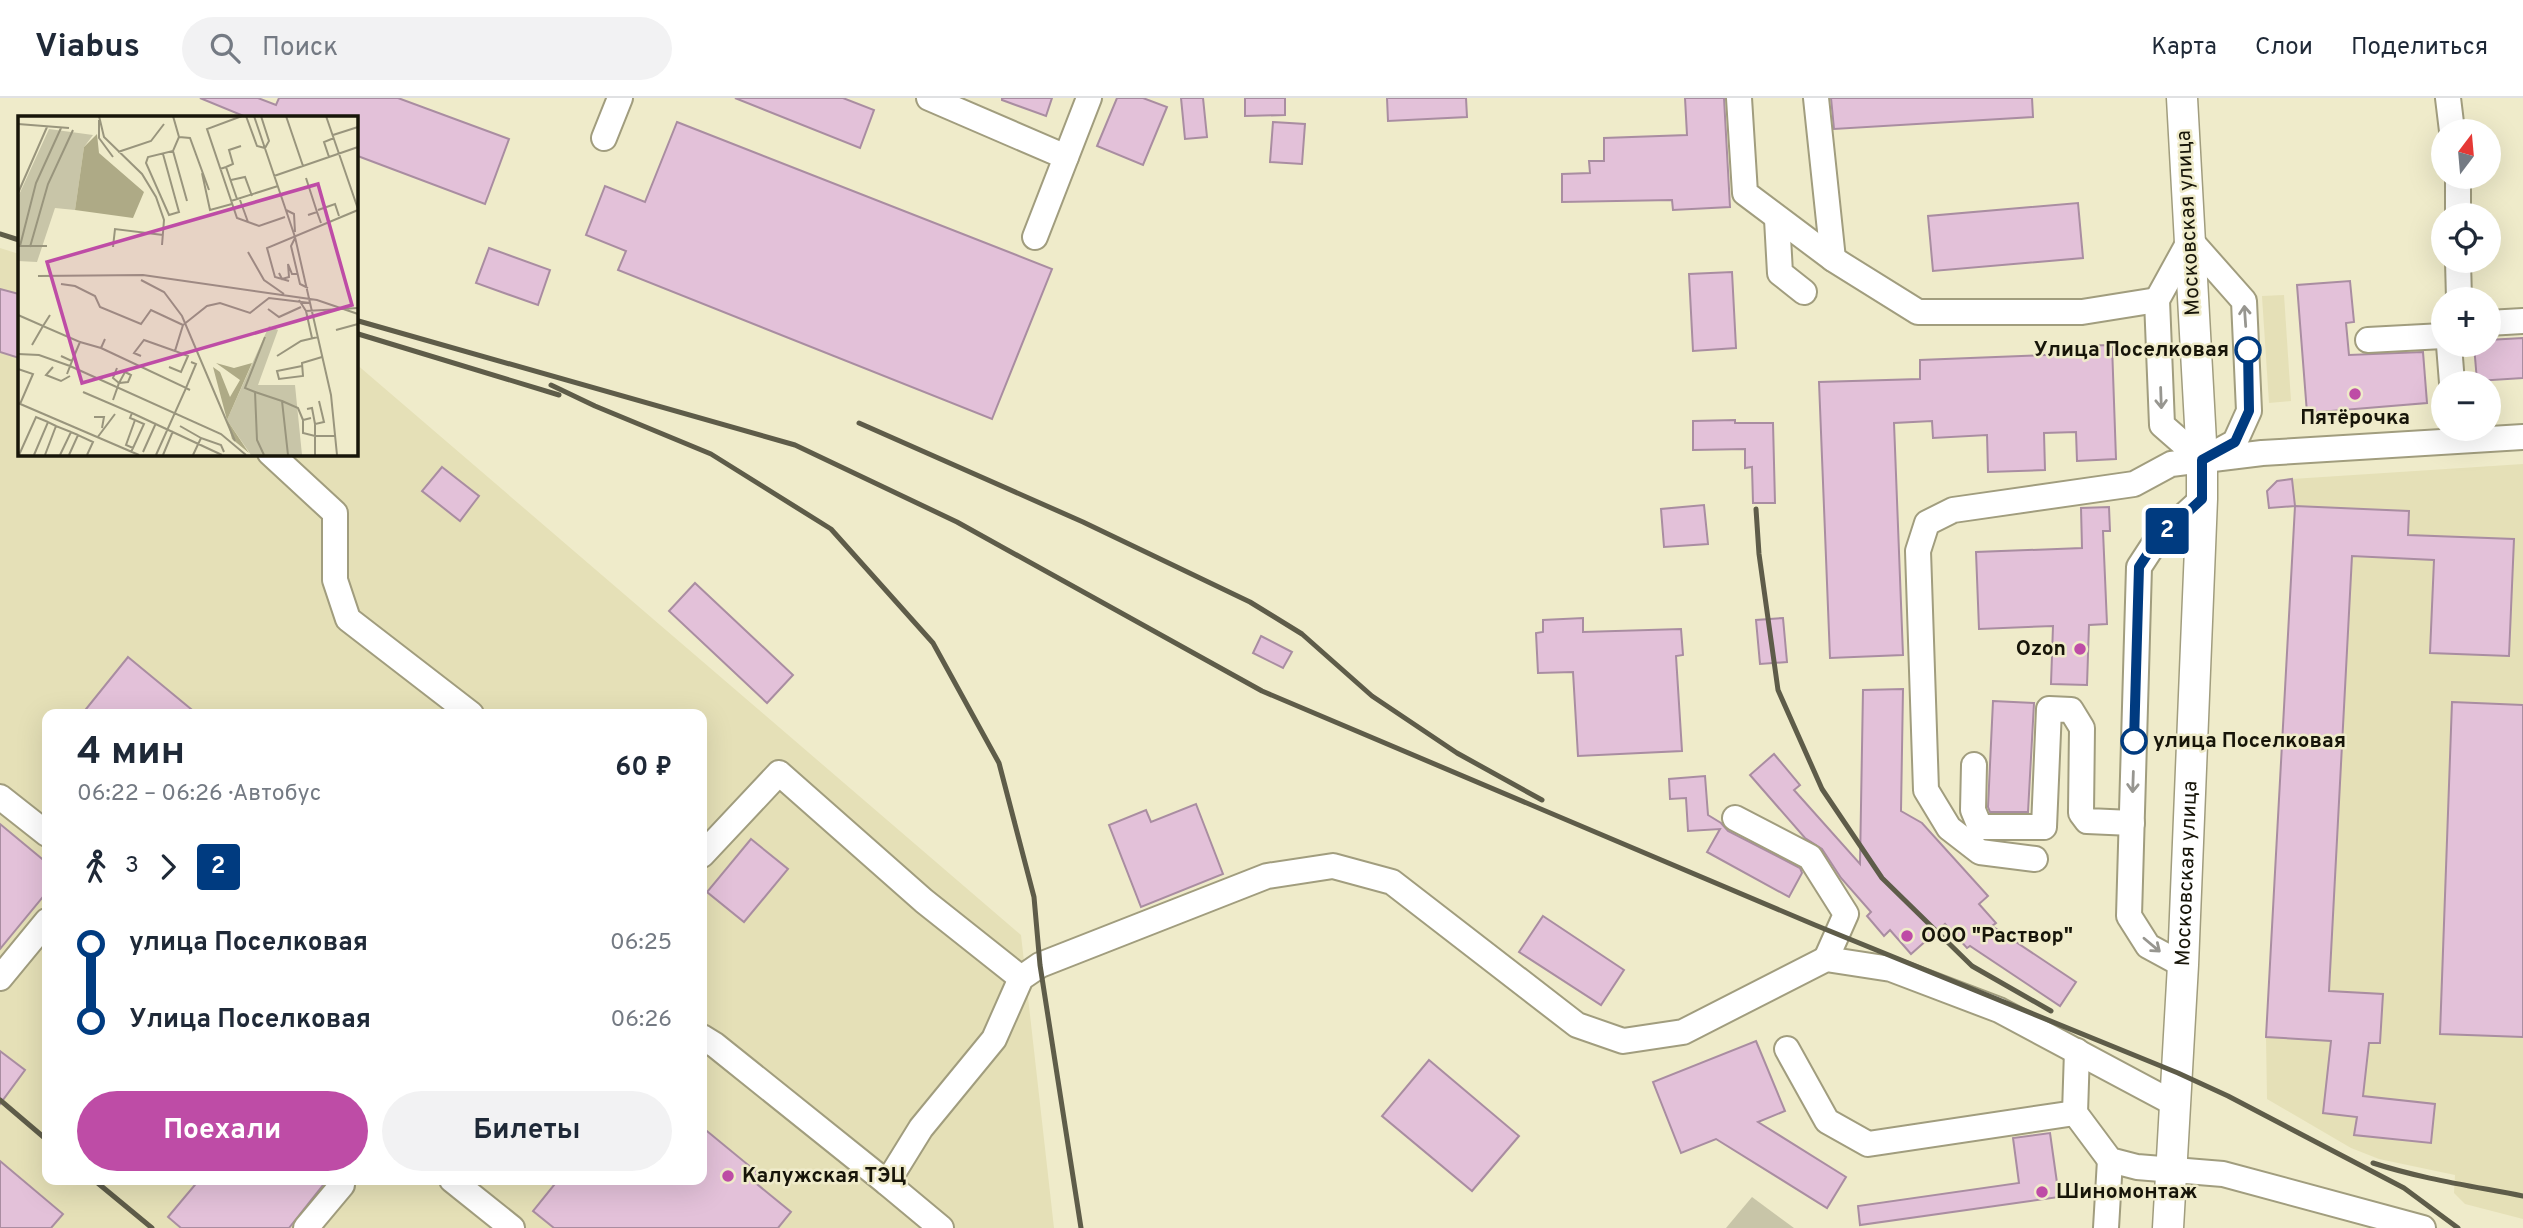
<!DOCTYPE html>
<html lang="ru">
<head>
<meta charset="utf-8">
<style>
  body { margin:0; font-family:Overpass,sans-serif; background:#f2f2f3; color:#1f2937; height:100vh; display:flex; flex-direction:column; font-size:26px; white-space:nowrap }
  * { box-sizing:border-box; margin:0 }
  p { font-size:23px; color:#747a83 }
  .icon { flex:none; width:38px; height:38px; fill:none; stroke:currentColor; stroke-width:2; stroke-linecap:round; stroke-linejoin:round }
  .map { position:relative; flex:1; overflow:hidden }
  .panel { position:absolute; left:42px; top:611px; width:665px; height:476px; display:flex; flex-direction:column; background:#fff; border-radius:14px; box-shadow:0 7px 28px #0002 }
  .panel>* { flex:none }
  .badge { padding:0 14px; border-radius:5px; font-size:24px; line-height:46px }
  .needle { width:46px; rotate:16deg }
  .buttons { position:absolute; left:2431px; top:21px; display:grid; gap:14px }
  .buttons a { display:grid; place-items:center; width:70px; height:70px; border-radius:50%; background:#fff; box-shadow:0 7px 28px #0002; font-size:35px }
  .map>.badge { position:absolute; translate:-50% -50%; box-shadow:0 0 0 4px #fff }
  .legs { display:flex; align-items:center; gap:10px; height:77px; padding:0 35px; font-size:23px }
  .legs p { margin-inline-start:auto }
  .head { display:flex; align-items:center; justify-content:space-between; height:119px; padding:0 35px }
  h1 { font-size:38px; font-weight:700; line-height:52px }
  .action { display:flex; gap:14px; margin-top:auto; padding:14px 35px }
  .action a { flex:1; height:80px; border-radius:42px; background:#be4ca6; color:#fff; font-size:28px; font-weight:700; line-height:80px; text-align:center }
  .action a+a { background:#f2f2f3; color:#1f2937 }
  ul { padding:0 35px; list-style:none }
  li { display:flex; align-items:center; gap:24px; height:77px; font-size:26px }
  li i { display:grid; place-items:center; width:10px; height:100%; margin:0 9px; background:currentColor }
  li i::after { content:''; width:18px; height:18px; margin:-9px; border:5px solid; border-radius:50%; background:#fff }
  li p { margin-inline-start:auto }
  li:first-child i { background:linear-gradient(#0000 50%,currentColor 0) }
  li:last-child i { background:linear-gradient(currentColor 50%,#0000 0) }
  header { display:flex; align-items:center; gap:42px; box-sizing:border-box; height:98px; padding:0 35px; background:#fff; border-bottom:2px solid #e0e1e3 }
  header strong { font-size:33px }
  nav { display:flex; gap:38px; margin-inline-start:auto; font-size:24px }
  .search { width:490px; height:63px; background:#f2f2f3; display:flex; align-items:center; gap:18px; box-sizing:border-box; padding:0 24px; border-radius:38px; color:#747a83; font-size:26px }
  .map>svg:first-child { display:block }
</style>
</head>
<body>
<header>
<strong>Viabus</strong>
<div class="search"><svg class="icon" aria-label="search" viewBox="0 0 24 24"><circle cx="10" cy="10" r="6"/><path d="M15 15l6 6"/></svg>Поиск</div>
<nav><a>Карта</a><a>Слои</a><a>Поделиться</a></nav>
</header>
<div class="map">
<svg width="2523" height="1130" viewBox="0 0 2523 1130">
  <rect width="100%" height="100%" fill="#efebca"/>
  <!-- built -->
  <g fill="#e5e0b7" fill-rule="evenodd">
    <path d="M0,150L19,156V355H355V265L1021,837L1054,1130H0ZM47,616H702V1082H47Z"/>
    <polygon points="2284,197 2291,303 2269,305 2262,198"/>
    <polygon points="2523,366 2523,1121 2465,1106 2454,1095 2455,1077 2379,1061 2351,1050 2267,1001 2266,939 2295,408 2292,381"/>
  </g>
  <!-- green -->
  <polygon fill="#c8c5a8" points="1752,1099 1794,1130 1726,1130"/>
  <!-- building -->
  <g fill="#e3c1d9" stroke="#a98da1" stroke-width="2">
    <polygon points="200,0 258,0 276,7 279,0 398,0 509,41 485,106 355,57 355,19 246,19"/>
    <polygon points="735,0 843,0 874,12 860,50"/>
    <polygon points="1002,0 1052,0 1046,18 1002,2"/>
    <polygon points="1117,0 1143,0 1167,9 1143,67 1097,48"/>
    <polygon points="1181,0 1203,0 1207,39 1185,41"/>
    <polygon points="1245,0 1285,0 1285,17 1245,18"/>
    <polygon points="1387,0 1466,0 1467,19 1388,23"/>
    <polygon points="1685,0 1724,0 1730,109 1673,112 1672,102 1562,104 1562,76 1590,75 1589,63 1604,63 1604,40 1687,37"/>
    <polygon points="1831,0 2032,0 2033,19 1834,31"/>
    <polygon points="677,24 1052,171 992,321 618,172 626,153 586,137 605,88 645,104"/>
    <polygon points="1273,24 1305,26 1302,66 1270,64"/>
    <polygon points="2078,105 2083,160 1933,173 1928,118"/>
    <polygon points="489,150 550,172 538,207 476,185"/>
    <polygon points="1732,174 1736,250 1693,253 1689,176"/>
    <polygon points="2350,183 2354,224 2346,225 2349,257 2423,254 2427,305 2307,315 2297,187"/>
    <polygon points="0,191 19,196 19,260 0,254"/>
    <polygon points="2523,240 2523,280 2477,283 2474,247 2488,247 2488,242"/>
    <polygon points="2112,247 2116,361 2077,363 2076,334 2044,335 2045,372 1988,374 1987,337 1933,340 1932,323 1894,325 1903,557 1830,560 1819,284 1920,281 1920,262 2072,256 2072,248"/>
    <polygon points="1735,322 1735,325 1773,325 1775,405 1753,405 1752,369 1745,370 1745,351 1693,352 1693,323"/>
    <polygon points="442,369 479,398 460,423 422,393"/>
    <polygon points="2292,381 2295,408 2269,410 2267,393 2277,383"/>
    <polygon points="1704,407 1708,446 1664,449 1661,411"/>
    <polygon points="2295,408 2409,413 2408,437 2514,441 2509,558 2430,555 2434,462 2352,458 2329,893 2383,896 2380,945 2369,945 2363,998 2435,1006 2431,1045 2354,1037 2357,1019 2323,1015 2331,943 2266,939"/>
    <polygon points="2109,409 2110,433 2103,433 2107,526 2089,527 2087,587 2051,586 2053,528 1979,531 1976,454 2082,450 2081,410"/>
    <polygon points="695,485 793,577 767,605 669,513"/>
    <polygon points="1583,520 1583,534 1681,531 1683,557 1676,558 1682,653 1578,658 1573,574 1538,575 1536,535 1543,534 1543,522"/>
    <polygon points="1783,520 1787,564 1760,566 1756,522"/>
    <polygon points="1261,538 1292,554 1283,570 1253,555"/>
    <polygon points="128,559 197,616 82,616"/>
    <polygon points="1903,591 1901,713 1922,725 1988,798 1979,806 1996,825 1992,828 2076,884 2060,908 1970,848 1967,850 1945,826 1911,856 1890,832 1884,838 1867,818 1871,814 1841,780 1822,751 1805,740 1750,677 1774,656 1800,687 1794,692 1860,766 1863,592"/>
    <polygon points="1993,603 2034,605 2028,714 1990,714 1988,709"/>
    <polygon points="2452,604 2523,607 2523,939 2440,936"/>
    <polygon points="1705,678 1708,717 1721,725 1728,733 1800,770 1802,775 1789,799 1707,754 1720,731 1688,733 1686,700 1670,701 1669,681"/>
    <polygon points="1196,706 1223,776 1141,809 1109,727 1146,712 1151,724"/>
    <polygon points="0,726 47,765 47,794 0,851"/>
    <polygon points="751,741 788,771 744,824 707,794"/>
    <polygon points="1543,818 1624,872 1601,907 1519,854"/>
    <polygon points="1756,943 1785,1013 1758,1024 1846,1079 1827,1110 1716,1041 1681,1055 1653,984"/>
    <polygon points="0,953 25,972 0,1006"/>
    <polygon points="1429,962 1519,1038 1472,1093 1382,1018"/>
    <polygon points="702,1029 758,1075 752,1082 791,1114 778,1130 554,1130 533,1113 558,1082 702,1082"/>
    <polygon points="2050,1035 2059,1099 1860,1127 1858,1108 2019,1085 2013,1040"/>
    <polygon points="0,1063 63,1116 51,1130 0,1130"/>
    <polygon points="199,1082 327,1082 289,1130 181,1130 168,1119"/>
  </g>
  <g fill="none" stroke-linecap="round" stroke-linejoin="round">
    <!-- minor casing -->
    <g stroke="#a19d7e" stroke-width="28">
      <g id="minor">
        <polyline points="929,0 1066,59"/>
        <polyline points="1739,0 1745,95 1833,161 1918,214 2082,214 2157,202"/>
        <polyline points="1816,0 1833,161"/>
        <polyline points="2448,0 2452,33"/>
        <polyline points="604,40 620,0"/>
        <polyline points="2458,79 2458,117"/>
        <polyline points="1777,121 1780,175 1804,194"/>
        <polyline points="1035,139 1089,0"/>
        <polyline points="2458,163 2459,201"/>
        <polyline points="2488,225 2523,223"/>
        <polyline points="2368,242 2443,238"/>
        <polyline points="2449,247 2452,285"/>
        <polyline points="270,355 335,415 335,482 348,521 471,616"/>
        <polyline points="2213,361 2262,355 2523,339"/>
        <polyline points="1974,667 1973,712 1980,729 2044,729 2049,611 2071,612 2082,630 2081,715 2087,723 2132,725"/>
        <polyline points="0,699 47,736"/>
        <polyline points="1735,720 1810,759 1846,816 1826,861"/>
        <polyline points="702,757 779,675 924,803 1021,880"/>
        <polyline points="2035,761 1980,754 1949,730 1926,692 1918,453 1927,425 1953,412 2134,386 2171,366 2202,362 2235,344 2249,313 2244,203 2190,142 2157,202 2162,327 2202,362"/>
        <polyline points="2183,867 2148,848 2129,818 2139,469 2156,443 2202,401"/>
        <polyline points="0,880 47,823"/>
        <polyline points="702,939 715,947 887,1085"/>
        <polyline points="1787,951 1827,1023 1868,1046 2075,1015"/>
        <polyline points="2077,953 2075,1015 2110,1062 2137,1069 2223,1076 2423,1130"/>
        <polyline points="452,1082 512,1130"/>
        <polyline points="306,1130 342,1087"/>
        <polyline points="941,1130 887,1085 921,1030 994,941 1021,880 1040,867 1267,778 1333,768 1392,784 1577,927 1623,943 1683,934 1826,861 1891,871 1999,912 2175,1006"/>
        <polyline points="2106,1130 2110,1062"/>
      </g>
    </g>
    <!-- major casing -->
    <g stroke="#a19d7e" stroke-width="33">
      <g id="major">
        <path id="s1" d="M2168,1130L2183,867L2202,401V362L2182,0"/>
      </g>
    </g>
    <!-- minor -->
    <use href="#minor" stroke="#fff" stroke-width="24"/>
    <!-- major -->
    <use href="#major" stroke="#fff" stroke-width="30"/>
    <!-- rail -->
    <g stroke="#5e5c49" stroke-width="5">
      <polyline points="0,136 19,142"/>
      <polyline points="355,222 795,347 957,424 1262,593 1815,827 2178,975 2228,998 2404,1090 2458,1130"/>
      <polyline points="355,235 559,297"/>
      <polyline points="551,287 595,308 711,356 831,431 933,545 999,665 1034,799 1040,867 1081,1130"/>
      <polyline points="859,325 1083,424 1250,504 1302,536 1372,598 1457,655 1542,702"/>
      <polyline points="1756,411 1759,456 1778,592 1822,691 1882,780 1972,868 2051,913"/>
      <polyline points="0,1002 47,1042"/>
      <path d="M2373,1065C2422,1081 2472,1088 2523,1098"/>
      <polyline points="94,1082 152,1130"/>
    </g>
  </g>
  <!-- one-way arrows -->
  <defs><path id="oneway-shaft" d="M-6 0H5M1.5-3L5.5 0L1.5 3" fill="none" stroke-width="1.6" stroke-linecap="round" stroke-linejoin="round" transform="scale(1.75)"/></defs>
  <g stroke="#979690">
    <use href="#oneway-shaft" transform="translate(2245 218) rotate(-94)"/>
    <use href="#oneway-shaft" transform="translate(2161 300) rotate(88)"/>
    <use href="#oneway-shaft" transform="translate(2133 684) rotate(92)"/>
    <use href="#oneway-shaft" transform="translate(2152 847) rotate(40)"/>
  </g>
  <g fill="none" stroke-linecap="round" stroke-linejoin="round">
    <!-- line-1 casing -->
    <g stroke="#fff" stroke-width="16">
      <polyline id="line-1" points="2134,643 2139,469 2156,443 2202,401 2202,362 2235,344 2249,313 2248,252"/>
    </g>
    <!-- line-1 -->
    <use href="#line-1" stroke="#003b80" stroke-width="10"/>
  </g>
  <!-- markers -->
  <g fill="#fff" stroke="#003b80" stroke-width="3.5">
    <circle cx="2248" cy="252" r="12"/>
    <circle cx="2134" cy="643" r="12"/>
  </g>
  <g fill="#be4ca6" stroke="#efebca" stroke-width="2.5">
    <circle cx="2355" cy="296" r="7"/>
    <circle cx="2080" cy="551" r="7"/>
    <circle cx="1907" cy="838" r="7"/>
    <circle cx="728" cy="1078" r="7"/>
    <circle cx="2042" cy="1094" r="7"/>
  </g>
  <g text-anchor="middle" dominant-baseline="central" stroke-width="5" stroke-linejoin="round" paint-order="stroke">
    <!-- street labels -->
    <g font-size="21" fill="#171509" stroke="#efebca">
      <text transform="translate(2189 125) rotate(-93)">Московская улица</text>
      <text stroke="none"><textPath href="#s1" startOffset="355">Московская улица</textPath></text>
    </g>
    <!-- stop labels -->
    <g font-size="21" font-weight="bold" fill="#171509" stroke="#efebca" text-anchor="end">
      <text x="2229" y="252">Улица Поселковая</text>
      <text x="2153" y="643" text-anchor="start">улица Поселковая</text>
    </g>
    <!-- poi labels -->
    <g font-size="21" font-weight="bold" fill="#171509" stroke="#efebca" text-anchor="start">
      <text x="2355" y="320" text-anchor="middle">Пятёрочка</text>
      <text x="2066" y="551" text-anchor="end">Ozon</text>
      <text x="1921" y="838">ООО "Раствор"</text>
      <text x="742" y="1078">Калужская ТЭЦ</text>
      <text x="2056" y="1094">Шиномонтаж</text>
    </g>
  </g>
  <!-- overview -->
  <g transform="translate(18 18)">
    <rect width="340" height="340" fill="#efebca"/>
    <path d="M31,13L75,19L66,31L57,94L37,92L19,146L0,145V81ZM251,210L260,214L240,269H277L284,339H233L209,304Z" fill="#c8c5a8"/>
    <path d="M79,18L81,37L126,76L115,102L57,94L66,31ZM198,247L216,252L234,247L209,304L231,337L214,323L195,251L202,256L212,281L222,264Z" fill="#aeaa86"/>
    <path fill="none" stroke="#99957d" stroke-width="2" d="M81,0L86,21L124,58L138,81L146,104L144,129M224,0L189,13L219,102L241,110L267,101M228,0L239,30L247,32L251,25L243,0M236,0L277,121L313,279L319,339M268,0L285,50M308,0L340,93M81,4V22L95,41M0,8L51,12M315,19L340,11M161,21L172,22L191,74M155,35L169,85M100,36L133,25L146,8M145,38L161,96L151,99L128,47L130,41L155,35L161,21L155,0M311,41L306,26L316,22M208,51L215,48L211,34L223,30M202,53L208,51L219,83M184,57L192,94L214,88M256,60L340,31M288,62L299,96M213,64L227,61L234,80M0,77L29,11M222,84L230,106M213,85L260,70M268,94L276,98L277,116M300,94L317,88L321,100M290,99L299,96L303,107M277,122L273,130L282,168L290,172M1,130H29M2,130L18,67L43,12M12,131L30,68L55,14M95,131L97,113L145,119M230,136L246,164L266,178M261,157L264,163L271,161L270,148L274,158H280M20,160L125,159L299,184L340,198M123,164L146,176L164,200L217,325M271,165L257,161L249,132L340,94M43,168L57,170L77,180L82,191L123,208L133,194L165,209M281,184L288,195L340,192M250,193L261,201L283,191M288,195L294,222M0,199L25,210L32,199M318,214L340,208M62,226L83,232L87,223M14,229L25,210L62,226L54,245M83,232L168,272L178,248L173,246M0,238L21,239L52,250L203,318L228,339M43,240L54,245L49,258M123,240L116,237L126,224L157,235M259,240L283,225L300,221M284,250L259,255L261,263L285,260L284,247L304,241M35,251L28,259L43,265L52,260M151,251L163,256L170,240L157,235L165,209L189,190L202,187L232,197L251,182L292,187M0,253L15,258L2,288M107,256L113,259L110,266L101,267ZM65,276L114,297L112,302L117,304M237,276L264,285L270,339M95,284L101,267L95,262L99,252M264,285L280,292L285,304M0,287L121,339M289,293L294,292L297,308M114,297L204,339M76,301H86L84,312M293,302L285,304V317L297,320V308L306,306L301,285M162,310L183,322M79,322L97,298M113,336L115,332L126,308L117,304L108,329L115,332M125,336L138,307M1,339L18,301L30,306M16,339L30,306L38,310M27,339L38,310L53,316M42,339L53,316L60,319M51,339L60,319L75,326L69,339M138,339L168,272L172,274M145,339L155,315M175,339L183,322L203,329L206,336M246,339L239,324L237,276L227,272L247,221M297,339V320H318"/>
    <path fill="#be4ca6" fill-opacity="0.15" stroke="#be4ca6" stroke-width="3.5" d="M300,68L334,189L64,267L29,146Z"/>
    <rect width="340" height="340" fill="none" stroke="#171509" stroke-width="3.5"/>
  </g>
</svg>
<div class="buttons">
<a><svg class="needle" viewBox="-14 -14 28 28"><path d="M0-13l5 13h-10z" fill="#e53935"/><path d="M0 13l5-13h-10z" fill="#747a83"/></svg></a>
<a><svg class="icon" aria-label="locate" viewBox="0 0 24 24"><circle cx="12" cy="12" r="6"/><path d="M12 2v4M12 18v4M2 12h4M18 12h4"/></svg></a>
<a>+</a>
<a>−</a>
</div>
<b class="badge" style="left:2167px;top:433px;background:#003b80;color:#fff">2</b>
<section class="panel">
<div class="head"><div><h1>4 мин</h1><p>06:22 – 06:26 · Автобус</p></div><b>60 ₽</b></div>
<div class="legs"><svg class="icon" aria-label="walk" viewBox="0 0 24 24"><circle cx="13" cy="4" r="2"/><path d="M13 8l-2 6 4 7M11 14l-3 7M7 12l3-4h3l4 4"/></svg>3<svg class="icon" aria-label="forward" viewBox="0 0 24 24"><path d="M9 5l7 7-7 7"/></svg><b class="badge" style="background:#003b80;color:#fff">2</b></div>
<ul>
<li><i style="color:#003b80"></i><b>улица Поселковая</b><p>06:25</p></li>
<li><i style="color:#003b80"></i><b>Улица Поселковая</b><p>06:26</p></li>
</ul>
<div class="action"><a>Поехали</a><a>Билеты</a></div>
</section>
</div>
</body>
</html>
